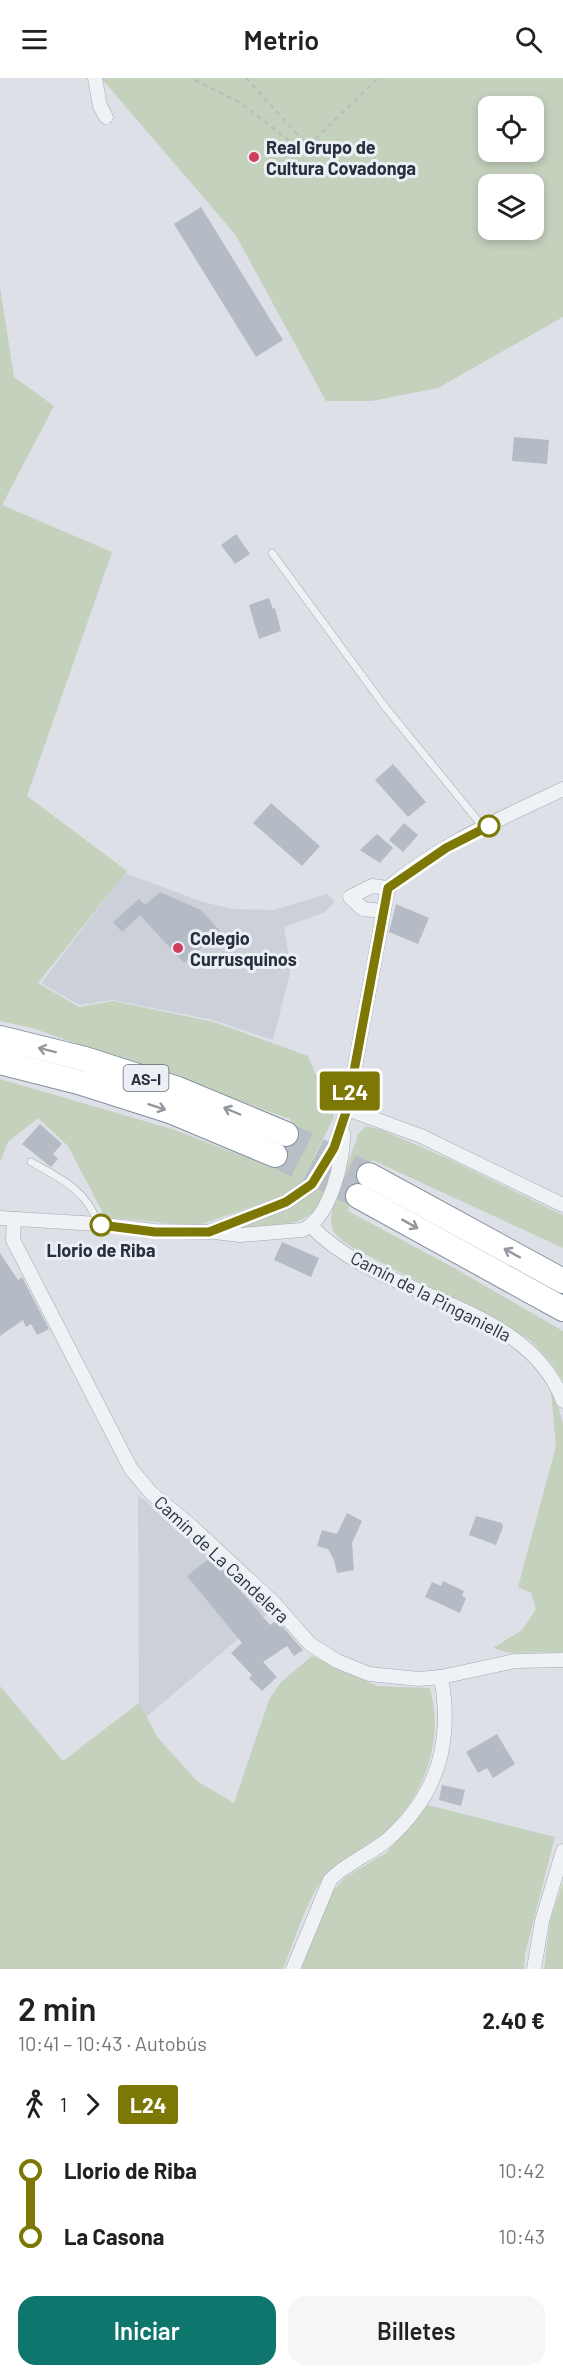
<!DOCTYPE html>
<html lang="es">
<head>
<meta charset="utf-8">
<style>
  body { margin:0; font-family:Barlow,sans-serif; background:#f6f6f6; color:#202124; height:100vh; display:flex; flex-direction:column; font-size:22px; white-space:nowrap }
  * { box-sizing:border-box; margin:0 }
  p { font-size:20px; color:#757577 }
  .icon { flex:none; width:33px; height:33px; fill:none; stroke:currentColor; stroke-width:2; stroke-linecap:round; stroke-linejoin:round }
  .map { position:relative; height:1891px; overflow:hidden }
  .details { display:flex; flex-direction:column; background:#fff; flex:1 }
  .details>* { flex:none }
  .badge { padding:0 12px; border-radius:4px; font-size:21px; line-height:39px }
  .controls { position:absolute; left:478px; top:18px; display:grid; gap:12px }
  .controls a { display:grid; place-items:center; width:66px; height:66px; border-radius:12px; background:#fff; box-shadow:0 3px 9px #0003; font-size:30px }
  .map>.badge { position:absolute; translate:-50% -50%; box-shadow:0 0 0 3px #fff }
  .legs { display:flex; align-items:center; gap:9px; height:66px; padding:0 18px; font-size:20px }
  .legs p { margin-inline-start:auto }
  .headline { display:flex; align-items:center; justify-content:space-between; height:102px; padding:0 18px }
  h1 { font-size:33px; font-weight:600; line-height:45px }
  .button { display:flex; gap:12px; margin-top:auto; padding:12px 18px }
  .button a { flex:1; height:69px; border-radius:18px; background:#0f766e; color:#fff; font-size:24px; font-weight:600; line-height:69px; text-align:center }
  .button a+a { background:#f6f6f6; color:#202124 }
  ul { padding:0 18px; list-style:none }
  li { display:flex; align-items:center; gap:21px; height:66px; font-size:22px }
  li i { display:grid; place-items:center; width:9px; height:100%; margin:0 8px; background:currentColor }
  li i::after { content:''; width:15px; height:15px; margin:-8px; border:4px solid; border-radius:50%; background:#fff }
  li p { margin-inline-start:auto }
  li:first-child i { background:linear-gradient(#0000 50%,currentColor 0) }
  li:last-child i { background:linear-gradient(currentColor 50%,#0000 0) }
  header { display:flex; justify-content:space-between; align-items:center; height:78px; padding:0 18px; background:#fff; font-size:27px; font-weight:600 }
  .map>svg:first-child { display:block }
</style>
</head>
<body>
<header><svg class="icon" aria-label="menu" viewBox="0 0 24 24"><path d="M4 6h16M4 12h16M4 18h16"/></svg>Metrio<svg class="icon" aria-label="search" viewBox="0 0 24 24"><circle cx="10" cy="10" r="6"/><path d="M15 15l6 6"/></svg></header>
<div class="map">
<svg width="563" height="1891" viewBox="0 0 563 1891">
  <rect width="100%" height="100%" fill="#dde1e7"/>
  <!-- built -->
  <g fill="#cbd0d9">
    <polygon points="125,795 203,824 232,831 274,832 327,816 335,824 323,835 284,849 291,891 273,962 213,942 113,922 79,927 41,905"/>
    <polygon points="138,1417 208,1473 271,1533 146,1639 139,1625"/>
  </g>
  <!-- green -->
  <g fill="#c4d1bd" fill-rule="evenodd">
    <path d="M101,0H563V239L438,310L372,323H326L235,156ZM489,28H534V74H489ZM489,106H534V152H489Z"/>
    <polygon points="0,209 14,299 54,328 2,427 112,474 27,718 127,793 38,905 79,929 113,923 214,944 308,978 334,1039 299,1109 272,1122 196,1148 105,1139 68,1068 38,1040 8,1064 0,1084 0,1001 175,1052 268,1088 275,1086 293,1046 290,1041 32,950 0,943"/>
    <path d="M366,1048L382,1052L451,1082L563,1137V1170L372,1082L365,1091L363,1106L354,1112L348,1133L456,1191L563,1253V1303L552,1286L530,1262L359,1173C351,1168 338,1162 333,1152C324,1134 353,1078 358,1056Z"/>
    <path d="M331,1091C323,1155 285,1145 235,1151C278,1134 301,1130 331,1091Z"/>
    <polygon points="550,1302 563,1345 563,1574 509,1575 493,1570 522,1552 536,1531 531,1515 518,1509 556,1368"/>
    <path d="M312,1578L377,1608L430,1610C446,1669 420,1727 374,1764C359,1776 338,1785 325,1799C307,1818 294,1866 283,1891H0V1608L63,1683L139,1625L158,1660L197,1703L234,1725L269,1622L280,1605Z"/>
    <polygon points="428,1727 555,1759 525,1876 524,1891 299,1891 331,1815 346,1799 386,1775"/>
    <polygon points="563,1804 563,1891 544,1891 550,1843"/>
  </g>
  <!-- building -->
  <g fill="#b4bbc4">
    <polygon points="201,129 283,262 256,279 174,146"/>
    <polygon points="514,359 549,362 547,386 512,383"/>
    <polygon points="236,456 250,476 235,486 221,467"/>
    <polygon points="269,520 273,531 275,530 281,553 259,561 249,527"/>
    <polygon points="393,686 426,724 408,739 375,702"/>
    <polygon points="271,725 320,768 302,788 253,745"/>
    <polygon points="404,745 418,757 403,774 389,762"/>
    <polygon points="377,756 393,770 380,785 360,772"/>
    <polygon points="160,814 201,832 220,853 184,885 140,837 122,854 113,844 139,821 145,827"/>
    <polygon points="396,826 429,840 418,866 389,854"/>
    <polygon points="40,1046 62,1066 53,1076 58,1081 51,1089 22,1066"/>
    <polygon points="282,1164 319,1180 311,1199 274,1182"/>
    <polygon points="0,1175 18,1202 22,1199 49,1251 37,1257 31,1246 26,1249 23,1242 0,1258"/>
    <polygon points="347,1435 362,1443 352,1465 354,1492 337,1495 334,1482 328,1471 317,1468 322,1452 337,1456"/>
    <polygon points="476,1438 502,1445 503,1449 496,1467 469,1457"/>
    <polygon points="211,1479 270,1547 277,1542 303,1572 294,1578 287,1568 263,1584 277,1599 262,1613 249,1600 252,1597 231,1575 242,1565 187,1498"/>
    <polygon points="443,1503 464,1513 462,1518 466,1520 460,1535 425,1519 432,1504 441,1508"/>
    <polygon points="497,1656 515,1686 493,1700 487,1690 478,1695 466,1674"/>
    <polygon points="442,1707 465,1712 461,1728 439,1722"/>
  </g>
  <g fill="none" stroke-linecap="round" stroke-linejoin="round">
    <!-- highway-tunnel -->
    <g stroke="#b8bec5" stroke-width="24" stroke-dasharray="24 12" stroke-linecap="butt">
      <polyline points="286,1056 369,1097"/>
      <polyline points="275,1077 358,1118"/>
    </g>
    <!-- lane casing -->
    <g stroke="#a2a8b1" stroke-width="8">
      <g id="lane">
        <polyline points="272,475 386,630 484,750"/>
        <path d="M31,1084C60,1100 88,1113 98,1146"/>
      </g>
    </g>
    <!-- street casing -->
    <g stroke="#a2a8b1" stroke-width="15">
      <g id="street">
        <polyline points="95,0 100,28 106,39"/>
        <polyline points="383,833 363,831 350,819 372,808 388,810"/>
        <polyline points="347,1031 421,1058 563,1127"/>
        <path d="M0,1140L98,1146L155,1153L209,1154L286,1124L312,1106L334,1070L347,1031L388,810C439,766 503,740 563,711"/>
        <polyline points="14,1141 13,1162 131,1391 151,1415 190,1447 273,1524 310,1566 337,1583 369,1596 419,1601 441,1599 515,1583 563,1582"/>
        <path d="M311,1148C381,1222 526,1223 563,1323"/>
        <path d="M214,1154L240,1157L302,1152C330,1141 344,1082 343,1055"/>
        <path d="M293,1891L330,1802C346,1785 369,1777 387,1762C438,1717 453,1664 441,1599"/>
        <polyline points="534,1891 542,1843 563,1773"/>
      </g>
    </g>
    <!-- highway casing -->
    <g stroke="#848f9e" stroke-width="26">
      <g id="highway">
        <polyline points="0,960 85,981 178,1011 286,1056"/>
        <polyline points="0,984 82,1005 170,1033 275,1077"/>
        <polyline points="369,1097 563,1203"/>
        <polyline points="358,1118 563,1231"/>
      </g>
    </g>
    <!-- path -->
    <g stroke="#b7bcc2" stroke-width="2" stroke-dasharray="4.5 4.5" stroke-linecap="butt">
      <polyline points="246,0 308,68"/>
      <polyline points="195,2 241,25 297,69 308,68 378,0"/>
    </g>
    <!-- lane -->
    <use href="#lane" stroke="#eff2f5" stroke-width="7"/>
    <!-- street -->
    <use href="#street" stroke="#eff2f5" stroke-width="14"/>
    <!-- highway -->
    <use href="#highway" stroke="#fff" stroke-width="24"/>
  </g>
  <!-- one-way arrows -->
  <defs><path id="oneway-shaft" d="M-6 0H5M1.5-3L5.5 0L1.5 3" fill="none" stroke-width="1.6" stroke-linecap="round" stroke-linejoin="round" transform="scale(1.5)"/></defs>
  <g stroke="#92989e">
    <use href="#oneway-shaft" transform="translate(47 972) rotate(-166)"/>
    <use href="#oneway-shaft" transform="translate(157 1029) rotate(18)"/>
    <use href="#oneway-shaft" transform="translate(232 1033) rotate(-157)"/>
    <use href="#oneway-shaft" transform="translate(410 1146) rotate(29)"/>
    <use href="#oneway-shaft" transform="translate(512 1175) rotate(-151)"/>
  </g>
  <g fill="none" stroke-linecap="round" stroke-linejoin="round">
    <!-- line-1 casing -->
    <g stroke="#fff" stroke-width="14">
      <polyline id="line-1" points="101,1147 155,1154 209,1154 286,1124 312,1106 334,1070 347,1031 388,810 446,770 489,748"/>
    </g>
    <!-- line-1 -->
    <use href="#line-1" stroke="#7d7805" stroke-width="9"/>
  </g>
  <!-- markers -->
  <g fill="#d13d5b" stroke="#ecf0f5" stroke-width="2">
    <circle cx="254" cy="79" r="6"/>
    <circle cx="178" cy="870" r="6"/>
  </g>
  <g fill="#fff" stroke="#7d7805" stroke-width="3">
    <circle cx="489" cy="748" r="10"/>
    <circle cx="101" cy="1147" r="10"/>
  </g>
  <g text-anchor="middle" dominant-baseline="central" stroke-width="6" stroke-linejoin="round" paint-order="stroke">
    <!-- shield labels -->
    <rect fill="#ecf0f5" stroke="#616a75" stroke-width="1.5" x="123.5" y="987" width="45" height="26" rx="4.5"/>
    <g font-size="16" font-weight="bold" fill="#26303e">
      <text x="146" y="1000">AS-I</text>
    </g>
    <!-- poi labels -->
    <g font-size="18" font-weight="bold" fill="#26303e" stroke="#ecf0f5" text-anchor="start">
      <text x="266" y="69">Real Grupo de<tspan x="266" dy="21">Cultura Covadonga</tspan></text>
      <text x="190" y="860">Colegio<tspan x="190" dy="21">Currusquinos</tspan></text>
    </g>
    <!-- stop labels -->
    <g font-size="18" font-weight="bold" fill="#26303e" stroke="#ecf0f5">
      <text x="101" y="1172">Llorio de Riba</text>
    </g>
    <!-- street labels -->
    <g font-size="18" fill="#26303e" stroke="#ecf0f5">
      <text transform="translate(431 1218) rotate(27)">Camín de la Pinganiella</text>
      <text transform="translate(222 1481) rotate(43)">Camín de La Candelera</text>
    </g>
  </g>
</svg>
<div class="controls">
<a><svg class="icon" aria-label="locate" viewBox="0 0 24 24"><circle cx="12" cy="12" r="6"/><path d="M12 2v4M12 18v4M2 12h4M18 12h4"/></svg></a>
<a><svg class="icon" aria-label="layers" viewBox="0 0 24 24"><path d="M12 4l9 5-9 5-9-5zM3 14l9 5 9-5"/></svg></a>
</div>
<b class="badge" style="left:350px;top:1013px;background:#7d7805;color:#fff">L24</b>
</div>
<section class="details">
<div class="headline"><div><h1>2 min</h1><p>10:41 – 10:43 · Autobús</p></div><b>2.40 €</b></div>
<div class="legs"><svg class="icon" aria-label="walk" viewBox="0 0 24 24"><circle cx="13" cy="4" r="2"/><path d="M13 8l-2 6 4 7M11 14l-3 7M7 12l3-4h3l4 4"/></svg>1<svg class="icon" aria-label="forward" viewBox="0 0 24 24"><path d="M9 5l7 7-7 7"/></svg><b class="badge" style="background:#7d7805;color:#fff">L24</b></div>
<ul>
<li><i style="color:#7d7805"></i><b>Llorio de Riba</b><p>10:42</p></li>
<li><i style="color:#7d7805"></i><b>La Casona</b><p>10:43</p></li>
</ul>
<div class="button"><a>Iniciar</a><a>Billetes</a></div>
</section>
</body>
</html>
